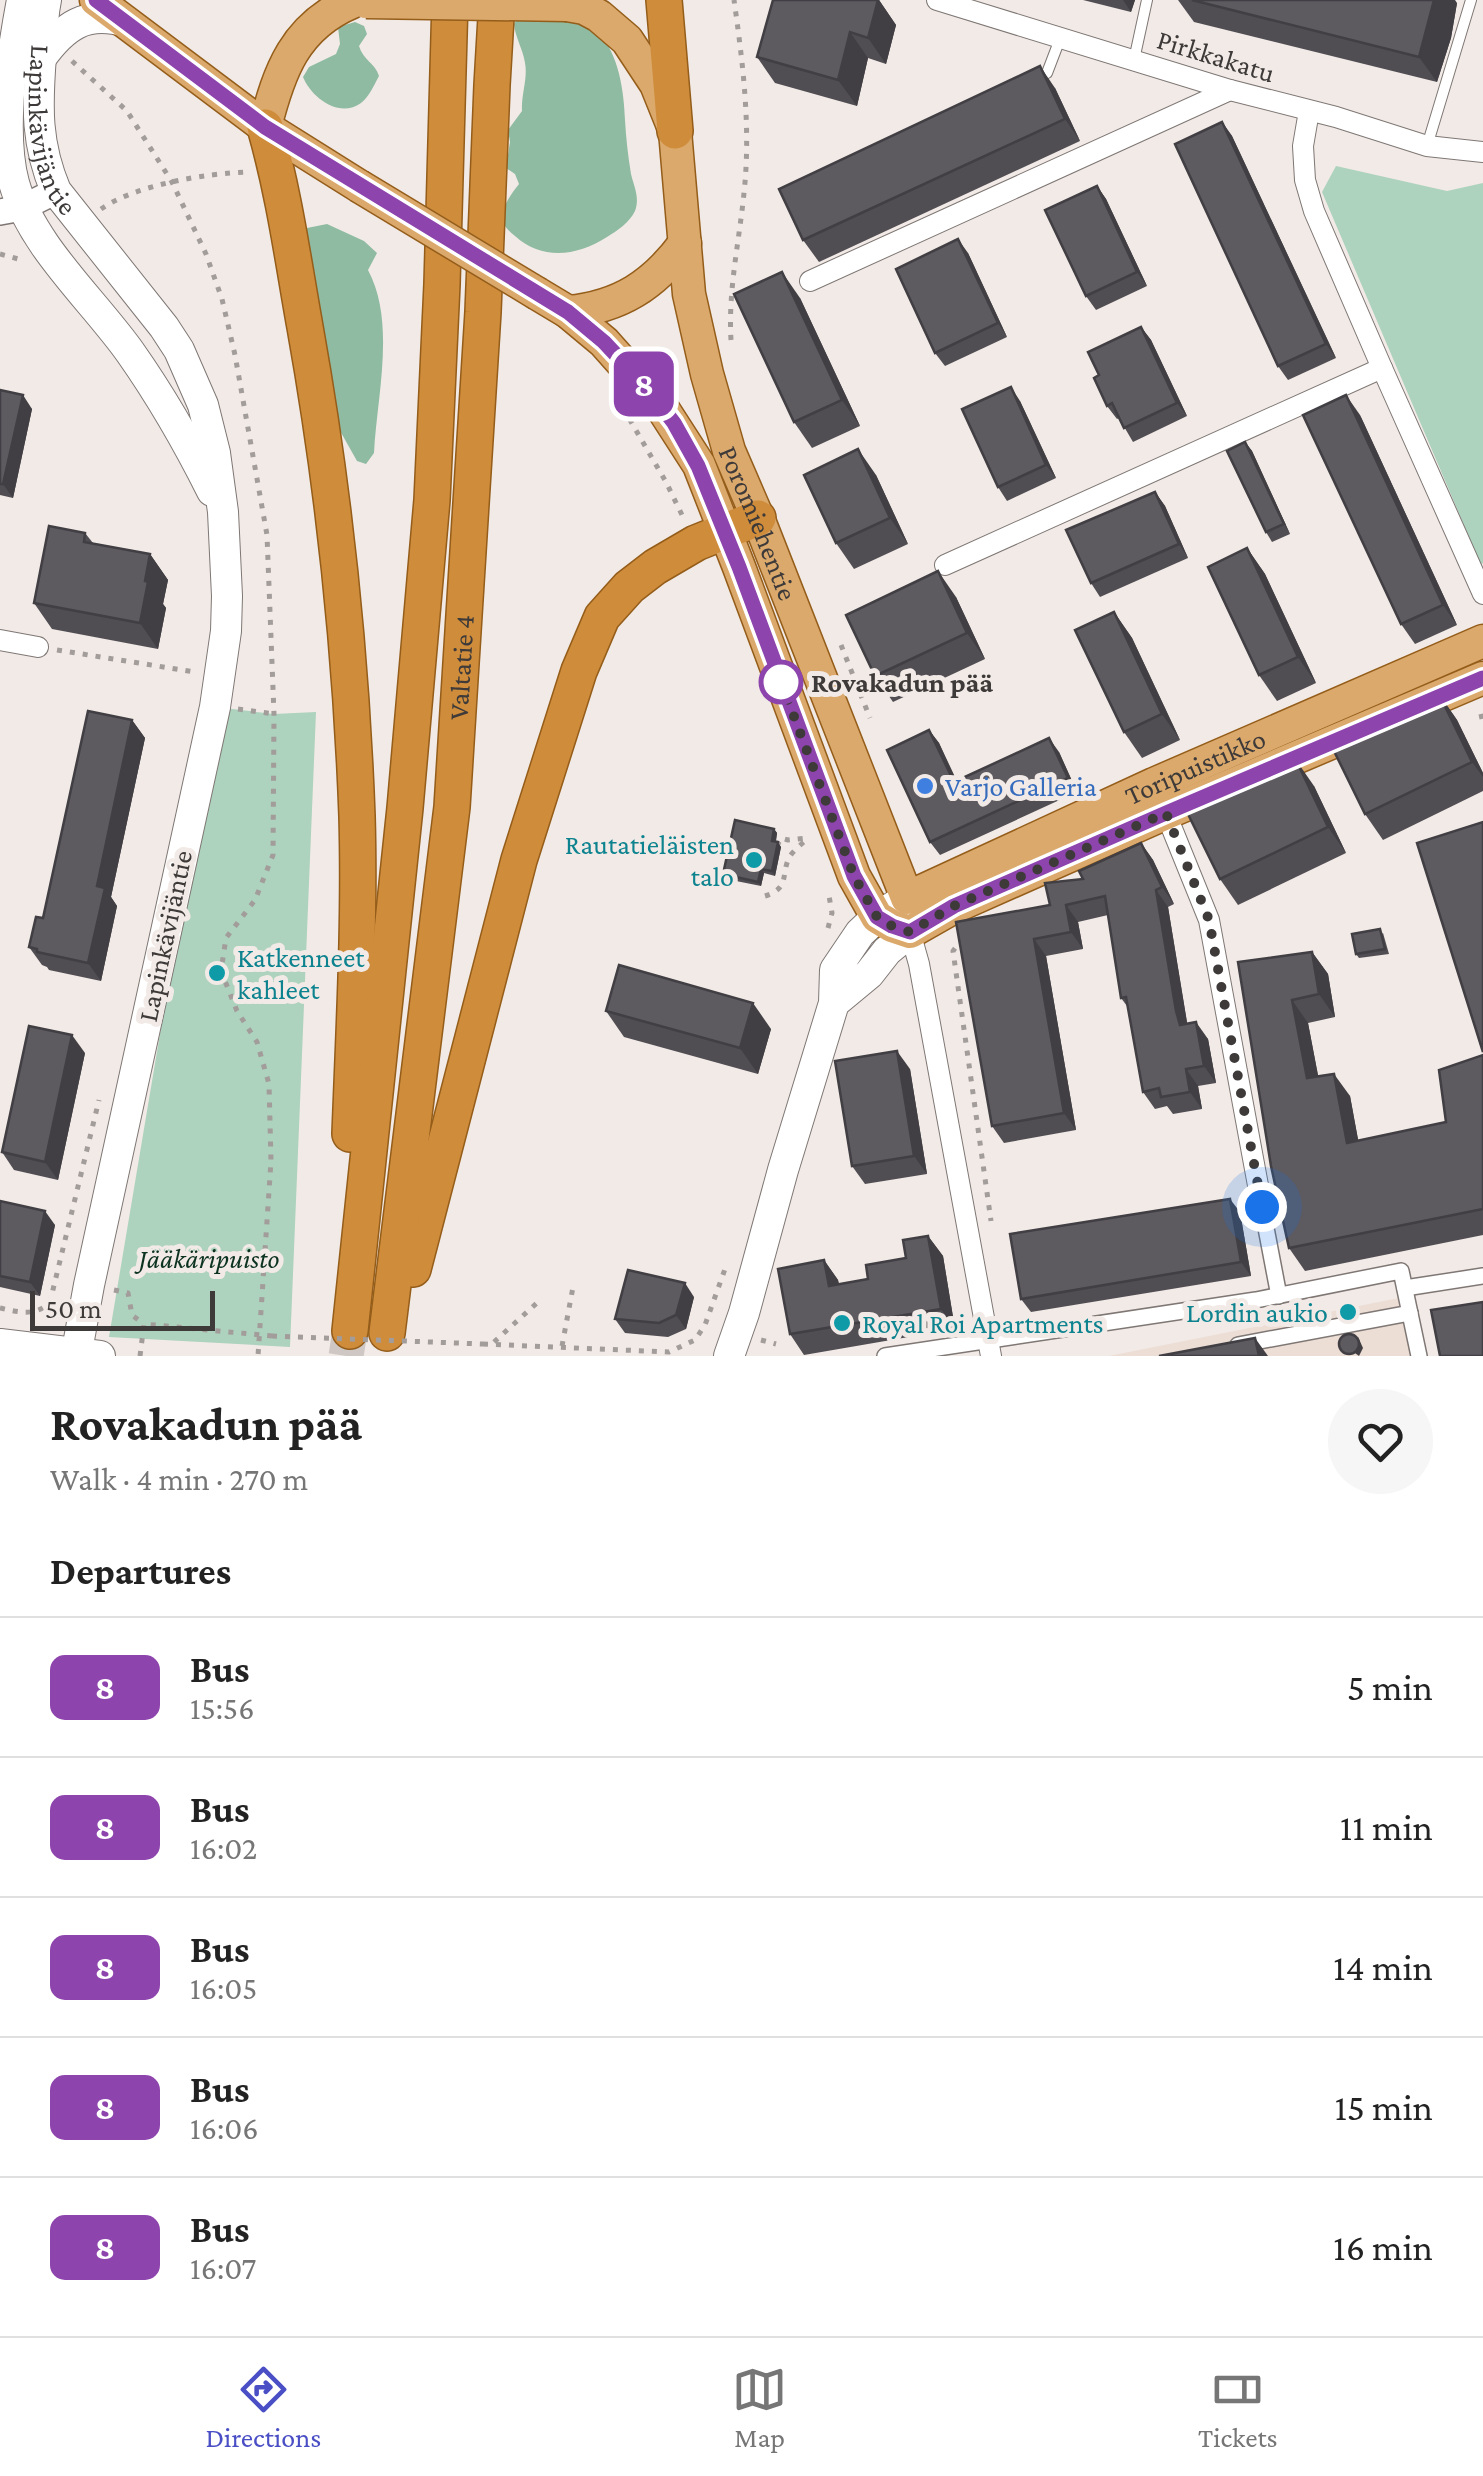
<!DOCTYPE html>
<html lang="en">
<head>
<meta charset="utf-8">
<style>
  body { margin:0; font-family:"Crimson Pro",serif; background:#f6f6f6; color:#222; height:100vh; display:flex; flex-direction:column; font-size:38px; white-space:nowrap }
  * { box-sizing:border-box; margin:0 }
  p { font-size:32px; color:#767676 }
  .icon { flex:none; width:55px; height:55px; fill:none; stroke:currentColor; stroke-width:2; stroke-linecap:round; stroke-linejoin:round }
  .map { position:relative; height:1356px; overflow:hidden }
  .details { display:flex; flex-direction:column; background:#fff; flex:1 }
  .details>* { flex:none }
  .badge { padding:0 20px; border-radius:15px; font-size:35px; line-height:65px }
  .scale { position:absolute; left:30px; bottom:25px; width:185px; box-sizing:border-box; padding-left:10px; border:5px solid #3d3a39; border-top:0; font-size:28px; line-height:35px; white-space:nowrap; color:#3d3a39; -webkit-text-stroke:8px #f2eae6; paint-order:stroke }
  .you { position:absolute; width:50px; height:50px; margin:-25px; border:8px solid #fff; border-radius:50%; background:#1a73e8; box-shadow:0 0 0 15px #1a73e833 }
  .map>.badge { position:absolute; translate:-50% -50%; box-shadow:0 0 0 5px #fff }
  h2 { padding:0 50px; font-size:38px; line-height:90px }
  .round { display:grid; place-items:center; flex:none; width:105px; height:105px; border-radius:52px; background:#f6f6f6 }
  .head { display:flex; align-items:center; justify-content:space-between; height:170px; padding:0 50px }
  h1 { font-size:48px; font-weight:700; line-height:75px }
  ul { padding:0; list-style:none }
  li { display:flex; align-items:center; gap:30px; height:140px; padding:0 50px; border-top:2px solid #e0e0e0 }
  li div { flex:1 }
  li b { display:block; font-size:38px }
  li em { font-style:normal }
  li .badge { min-width:110px; font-weight:700; text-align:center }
  .tabs { display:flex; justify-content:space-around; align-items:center; height:140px; border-top:2px solid #e0e0e0; background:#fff; font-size:28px; color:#767676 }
  .tabs a { display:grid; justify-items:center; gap:5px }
  .tabs .selected { color:#4a4fc5 }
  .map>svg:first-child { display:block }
</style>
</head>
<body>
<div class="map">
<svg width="1483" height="1356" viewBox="0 0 1483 1356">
  <rect width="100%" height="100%" fill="#f2eae6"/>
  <!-- built -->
  <polygon fill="#ecddd5" points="1399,1298 1411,1356 1109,1356"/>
  <!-- green -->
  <g fill="#add2bd">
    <polygon points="1336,166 1447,191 1483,183 1483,563 1481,565 1322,192"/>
    <polygon points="215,707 274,714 316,712 290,1347 109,1337"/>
  </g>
  <!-- forest -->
  <g fill="#8fbba2">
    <path d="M564,14C575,20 589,25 598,33C619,53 624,92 625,120C626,138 628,156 631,174C634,187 640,197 635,211C630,222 617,231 607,237C577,256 543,261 515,236C509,231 503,226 502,218C502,206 512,193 519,184L515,174L506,168L510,142L508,130L522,111C521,95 528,78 525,63C523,49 515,37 514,24L520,15Z"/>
    <path d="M355,22L364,26L367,34L359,46C363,60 375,63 379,76C374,85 369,97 361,103C339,119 311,97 303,77L309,67L336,54L340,44L338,27Z"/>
    <path d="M327,224L364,241L377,253L368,270C396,322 377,396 374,453L366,464L357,461L339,429L302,241L307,228Z"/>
  </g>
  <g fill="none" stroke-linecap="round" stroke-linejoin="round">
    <!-- trunk-tunnel -->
    <polyline stroke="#cec7c3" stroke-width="35" stroke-dasharray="35 18" stroke-linecap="butt" points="346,1356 350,1331"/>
    <!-- service casing -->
    <g stroke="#7e7774" stroke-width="12">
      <g id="service">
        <polyline points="1134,60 1147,0"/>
        <polyline points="1037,78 1047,73 1060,39"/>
        <polyline points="1427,146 1471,0"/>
      </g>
    </g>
    <!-- pedestrian casing -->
    <g stroke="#7e7774" stroke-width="18">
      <g id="pedestrian">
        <polyline points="1262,1207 1279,1296"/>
        <polyline points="1405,1288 1483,1276"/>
        <polyline points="1238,1345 1410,1313"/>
        <polyline points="885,1356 1256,1300 1401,1271 1419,1356"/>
      </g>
    </g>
    <!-- minor casing -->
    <g stroke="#7e7774" stroke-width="22">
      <g id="minor">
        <polyline points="937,0 1230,90 1336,117 1427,146 1483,152"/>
        <polyline points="1309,111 1303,146 1305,180 1314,211 1382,368 1483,594"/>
        <polyline points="810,281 1230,90"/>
        <polyline points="945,565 1382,368"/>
        <polyline points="0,640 38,647"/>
        <polyline points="1162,804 1209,920 1262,1207"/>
        <polyline points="910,932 919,964 991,1356"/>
      </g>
    </g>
    <!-- tertiary casing -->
    <g stroke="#7e7774" stroke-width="28">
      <polyline id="tertiary" points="0,212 22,208 56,191"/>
    </g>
    <!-- secondary casing -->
    <g stroke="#7e7774" stroke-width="32">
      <g id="secondary">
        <path d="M22,0C12,53 0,131 14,183C31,245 93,300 130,352C161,396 188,443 212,491"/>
        <path id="s1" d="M46,0C42,19 42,38 41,56C37,107 36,144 56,191L164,327L179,350L203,405L215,453L223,512L227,596L226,631L215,707L89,1285L76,1356"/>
        <path d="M41,58C64,26 86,10 126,22"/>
        <polyline points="0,1344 100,1356"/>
        <polyline points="729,1356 744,1313 783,1170 834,1003 835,970 860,933 877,917 907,898 910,932 887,951 869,974 834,1003"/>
      </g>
    </g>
    <!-- primary casing -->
    <g stroke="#945d1a" stroke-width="35">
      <g id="primary">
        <polyline points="96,0 265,127 359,186"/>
        <path id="s2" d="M567,5L584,8L599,16L627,40L656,84L675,131L689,294L707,374L729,451L758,518L907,898L1154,784L1483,641"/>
        <path d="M265,127C279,71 295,26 352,2"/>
        <polyline points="538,294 568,312 604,342 661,406 699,465 739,567 854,876 877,917 892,926 910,932 954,907 1166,813 1483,678"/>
        <path d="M568,312C620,307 654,285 685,243"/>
      </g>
    </g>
    <!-- trunk casing -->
    <g stroke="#945d1a" stroke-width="38">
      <g id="trunk">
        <polyline points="664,0 675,131"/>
        <path d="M265,127C284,193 293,260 305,327C334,489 351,652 357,816C360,922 354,1028 350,1134"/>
        <polyline points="413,1269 519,860 579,671 602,617 629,587 655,567 696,543 758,518"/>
        <polyline points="350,1331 405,808 432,500 442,284 450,0"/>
        <path id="s3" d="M387,1333L452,807L483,312L492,85L497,0"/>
      </g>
    </g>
    <!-- path -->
    <g stroke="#a29c9a" stroke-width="5" stroke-dasharray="5 8" stroke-linecap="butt">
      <polyline points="72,61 127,111 172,182 206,254 222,299 235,355 267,535 274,714 273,855 255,900 226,938 221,971 237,1011 257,1042 269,1084 271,1161 258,1356"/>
      <path d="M101,209C135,185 207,173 249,172"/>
      <polyline points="0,254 22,260"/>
      <path d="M731,340C728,290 739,243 744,193C751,128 743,64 734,0"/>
      <polyline points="623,408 666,482 683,517"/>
      <polyline points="841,645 870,718"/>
      <polyline points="57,650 195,672"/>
      <polyline points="238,709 274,714"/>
      <polyline points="1481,714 1483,724"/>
      <polyline points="777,846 781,838 788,840 808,838"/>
      <path d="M765,896C791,888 780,874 790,856C794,850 803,843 808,838"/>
      <polyline points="828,928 832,913 828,890"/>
      <polyline points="963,938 953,951 991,1221"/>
      <polyline points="114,1290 128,1293 132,1315 144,1324"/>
      <path d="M0,1308C18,1312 36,1317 50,1302L99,1100"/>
      <polyline points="761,1340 776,1344"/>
      <polyline points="494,1342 538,1302"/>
      <polyline points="483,1344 669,1352 695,1340 705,1325 725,1269"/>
      <polyline points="562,1346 573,1287"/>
      <polyline points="140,1356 144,1324 272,1336"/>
    </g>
    <!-- service -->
    <use href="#service" stroke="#fff" stroke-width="10"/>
    <!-- pedestrian -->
    <use href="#pedestrian" stroke="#fff" stroke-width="15"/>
    <!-- minor -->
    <use href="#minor" stroke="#fff" stroke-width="20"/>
    <!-- tertiary -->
    <use href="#tertiary" stroke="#fff" stroke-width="25"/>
    <!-- secondary -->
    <use href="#secondary" stroke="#fff" stroke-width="30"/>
    <!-- primary -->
    <use href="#primary" stroke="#dba96c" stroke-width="32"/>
    <!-- trunk -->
    <use href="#trunk" stroke="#cf8c3b" stroke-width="35"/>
    <!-- primary-bridge casing -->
    <g stroke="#945d1a" stroke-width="35" stroke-linecap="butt">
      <g id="primary-bridge">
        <polyline points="366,2 567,5"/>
        <polyline points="359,186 538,294"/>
      </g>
    </g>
    <!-- path-bridge -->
    <polyline stroke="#a29c9a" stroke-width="5" stroke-dasharray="5 8" stroke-linecap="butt" points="272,1336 483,1344"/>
    <!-- primary-bridge -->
    <use href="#primary-bridge" stroke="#dba96c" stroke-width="32"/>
  </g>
  <!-- wall -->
  <g fill="#504d53">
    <polygon points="879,0 896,25 886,64 868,58 857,106 775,83 757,57"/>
    <polygon points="1083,0 1135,0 1131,12"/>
    <polygon points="1178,0 1192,0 1457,3 1451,38 1437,82 1194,22"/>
    <polygon points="1055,88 1080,141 819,262 803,240"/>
    <polygon points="1222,122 1232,136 1336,358 1288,380 1278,366"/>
    <polygon points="1097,186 1106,199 1147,286 1096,310 1086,296"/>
    <polygon points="968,253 1007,337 945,366 935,353"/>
    <polygon points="800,298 860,426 812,448 794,422"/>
    <polygon points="1141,327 1151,340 1187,416 1133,442 1119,418 1117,419 1107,406 1099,375"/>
    <polygon points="0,390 32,409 13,498 0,495"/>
    <polygon points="1020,401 1056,478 1007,501 998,487"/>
    <polygon points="1360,415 1457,625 1415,644 1401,624"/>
    <polygon points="1245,442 1252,451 1290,534 1272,542 1266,532"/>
    <polygon points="876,475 908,544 854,569 836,543"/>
    <polygon points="1155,492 1165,506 1188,558 1100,597 1091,583"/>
    <polygon points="85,533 93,543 150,554 168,580 163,604 166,608 158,649 52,629 34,603"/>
    <polygon points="1247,548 1265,574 1316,683 1277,701 1259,675"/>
    <polygon points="956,597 985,659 893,702 875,676"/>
    <polygon points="1114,612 1132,638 1180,740 1142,758 1124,732"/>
    <polygon points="1439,694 1457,720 1483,773 1483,791 1383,840 1365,814"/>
    <polygon points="132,720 145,738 111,897 117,906 101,981 49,970 47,967 42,965 29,947"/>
    <polygon points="929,730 939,743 956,781 1059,752 1077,792 940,855 930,842"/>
    <polygon points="1314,786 1346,853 1238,905 1220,879"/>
    <polygon points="774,829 777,833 776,842 781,847 775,876 764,873 761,886 726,879 723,874"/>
    <polygon points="1141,843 1153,860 1174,904 1168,907 1187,1023 1208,1039 1216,1083 1198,1086 1202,1109 1173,1114 1167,1106 1155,1109 1143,1092 1127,1006 1121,998 1108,915 1078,922 1083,949 1046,956 1076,1130 1004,1143 992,1126 956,922 1050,905 1083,879"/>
    <polygon points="1383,933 1389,954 1359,958 1356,954"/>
    <polygon points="1312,952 1328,974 1335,1017 1308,1023 1318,1076 1350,1096 1358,1140 1446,1122 1483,1055 1483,1235 1305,1271 1289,1248 1238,962"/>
    <polygon points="606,1011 771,1029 758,1074 624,1037"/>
    <polygon points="85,1053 58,1180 14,1170 2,1152"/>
    <polygon points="910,1069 927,1174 865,1184 852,1166"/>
    <polygon points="0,1201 55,1225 40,1296 0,1287"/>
    <polygon points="1240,1212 1251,1276 1031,1312 1021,1299"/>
    <polygon points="928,1236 943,1256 955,1329 804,1355 790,1334 824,1260 838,1280 839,1284 868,1279 906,1258"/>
    <polygon points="694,1297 686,1329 668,1337 625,1333 615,1319"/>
  </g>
  <!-- shaded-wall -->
  <g fill="#413f43">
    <polygon points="879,0 896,25 886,64 868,38"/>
    <polygon points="1123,0 1135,0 1131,12"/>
    <polygon points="1434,0 1455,0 1457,3 1451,38 1437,82 1419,57"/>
    <polygon points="850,32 868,58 857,106 838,80"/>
    <polygon points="1040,66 1055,88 1080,141 1065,119"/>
    <polygon points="1222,122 1232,136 1336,358 1326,344"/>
    <polygon points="1097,186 1106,199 1147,286 1137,272"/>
    <polygon points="958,239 968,253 1007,337 998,323"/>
    <polygon points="782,272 800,298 860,426 842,400"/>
    <polygon points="1141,327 1151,340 1187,416 1177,403"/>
    <polygon points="1011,387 1020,401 1056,478 1046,465"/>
    <polygon points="23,395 32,409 13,498 3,484"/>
    <polygon points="1346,395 1360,415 1457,625 1443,605"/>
    <polygon points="1245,442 1252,451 1290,534 1284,524"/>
    <polygon points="858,449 876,475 908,544 890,518"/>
    <polygon points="1155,492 1165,506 1188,558 1179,544"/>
    <polygon points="1247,548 1265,574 1316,683 1298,657"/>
    <polygon points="150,554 168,580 163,604 166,608 158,649 140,623 145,581"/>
    <polygon points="938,571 956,597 985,659 967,633"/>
    <polygon points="1114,612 1132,638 1180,740 1162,714"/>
    <polygon points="1439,694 1457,720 1483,773 1483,777 1472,762"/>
    <polygon points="132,720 145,738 111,897 117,906 101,981 88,963 97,886"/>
    <polygon points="929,730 939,743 964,796 954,782"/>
    <polygon points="1049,738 1059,752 1077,792 1068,778"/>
    <polygon points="1296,760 1314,786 1346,853 1328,827"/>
    <polygon points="774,829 777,833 775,845 772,841"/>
    <polygon points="778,842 781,847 775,876 772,871"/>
    <polygon points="1141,843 1153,860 1174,904 1162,887"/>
    <polygon points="761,869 764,873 761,886 758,882"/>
    <polygon points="1156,890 1168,907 1188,1028 1180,1025 1176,1011"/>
    <polygon points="1066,905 1078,922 1083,949 1071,932"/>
    <polygon points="1034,939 1046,956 1076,1130 1064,1113"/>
    <polygon points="1312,952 1328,974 1335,1017 1319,994"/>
    <polygon points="1292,1000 1308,1023 1323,1101 1307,1078"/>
    <polygon points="753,1003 771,1029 758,1074 740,1048"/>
    <polygon points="1196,1022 1208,1039 1216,1083 1204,1066"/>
    <polygon points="72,1035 85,1053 58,1180 45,1162"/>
    <polygon points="897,1051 910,1069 927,1174 914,1156"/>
    <polygon points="1186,1069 1198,1086 1202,1109 1190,1092"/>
    <polygon points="1334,1074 1350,1096 1363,1166 1347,1143"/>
    <polygon points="1230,1199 1240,1212 1251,1276 1241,1262"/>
    <polygon points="45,1211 55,1225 40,1296 30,1282"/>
    <polygon points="928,1236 943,1256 955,1329 941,1309"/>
    <polygon points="824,1260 838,1280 843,1307 829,1286"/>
    <polygon points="685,1283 694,1297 686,1329 676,1315"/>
    <polygon points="1358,1337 1363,1348 1359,1356 1355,1353"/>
    <polygon points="1255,1338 1268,1356 1259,1356"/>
  </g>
  <!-- building -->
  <g fill="#5d5a60" stroke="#413f43" stroke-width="2.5">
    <polygon points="773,0 878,0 868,38 850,32 838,80 757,57"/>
    <polygon points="1192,0 1434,0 1419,57"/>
    <polygon points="1040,66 1065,119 803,240 779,189"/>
    <polygon points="1222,122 1326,344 1278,366 1175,144"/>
    <polygon points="1097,186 1137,272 1086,296 1045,210"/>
    <polygon points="958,239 998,323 935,353 896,269"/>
    <polygon points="782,272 842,400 794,422 734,294"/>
    <polygon points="1141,327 1177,403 1124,428 1112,403 1107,406 1094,378 1099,375 1088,352"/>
    <polygon points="1011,387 1046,465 998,487 962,409"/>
    <polygon points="0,390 23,395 3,484 0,484"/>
    <polygon points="1346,395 1443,605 1401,624 1303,415"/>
    <polygon points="1245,442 1284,524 1266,532 1227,451"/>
    <polygon points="858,449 890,518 836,543 804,475"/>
    <polygon points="1155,492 1179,544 1091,583 1066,530"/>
    <polygon points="49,526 85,533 84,542 150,554 145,581 148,582 140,623 34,603"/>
    <polygon points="1247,548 1298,657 1259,675 1208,567"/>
    <polygon points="938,571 967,633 875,676 846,615"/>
    <polygon points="1114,612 1162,714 1124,732 1075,630"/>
    <polygon points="1439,694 1472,762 1365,814 1332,747"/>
    <polygon points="88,711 132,720 97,886 105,888 88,963 37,952 37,949 29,947 36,917 43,918"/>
    <polygon points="929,730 954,782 1049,738 1068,778 930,842 887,750"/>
    <polygon points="1296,760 1328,827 1220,879 1187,812"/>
    <polygon points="735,820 774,829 772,841 778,842 772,871 761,869 758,882 723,874"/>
    <polygon points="1483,822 1483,1052 1417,843"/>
    <polygon points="1141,843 1162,887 1156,890 1176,1011 1180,1025 1196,1022 1204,1066 1186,1069 1190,1092 1161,1097 1159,1088 1143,1092 1126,997 1121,998 1105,896 1066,905 1071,932 1034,939 1064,1113 992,1126 956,922 1050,905 1045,883 1083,879 1079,871"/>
    <polygon points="1380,929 1385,949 1356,954 1352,934"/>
    <polygon points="1312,952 1319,994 1292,1000 1307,1078 1334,1074 1347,1143 1446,1122 1439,1070 1483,1055 1483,1209 1289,1248 1271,1166 1238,962"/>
    <polygon points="619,965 753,1003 740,1048 606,1011"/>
    <polygon points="29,1026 72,1035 45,1162 2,1152"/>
    <polygon points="897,1051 914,1156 852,1166 835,1061"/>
    <polygon points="1230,1199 1241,1262 1021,1299 1010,1234"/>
    <polygon points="0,1201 45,1211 30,1282 0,1276"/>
    <polygon points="928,1236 941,1309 790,1334 778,1269 824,1260 829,1286 868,1279 866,1265 906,1258 903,1240"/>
    <polygon points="628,1270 685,1283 676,1315 659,1323 615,1319"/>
    <polygon points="1483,1302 1483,1356 1440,1356 1431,1310"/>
    <circle cx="1349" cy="1344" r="10"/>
    <polygon points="1255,1338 1259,1356 1159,1356"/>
  </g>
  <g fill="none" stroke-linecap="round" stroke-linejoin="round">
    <!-- line casing -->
    <g stroke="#fff" stroke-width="22">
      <polyline id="line" points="96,0 265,127 568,312 604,342 648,389 674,423 698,466 739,567 854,876 877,917 892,926 910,932 954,906 1166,813 1483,678"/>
    </g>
    <!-- line -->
    <use href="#line" stroke="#8e44ad" stroke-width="15"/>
    <!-- walk -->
    <polyline stroke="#3d3a39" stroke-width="10" stroke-dasharray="0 18" points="781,682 778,674 854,876 877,917 892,926 910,932 954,906 1166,813 1209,920 1262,1207"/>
  </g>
  <!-- markers -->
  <circle fill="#fff" stroke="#8e44ad" stroke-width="5" cx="781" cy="682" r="20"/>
  <circle fill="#3f7fe0" stroke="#f2eae6" stroke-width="4" cx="925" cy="786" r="10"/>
  <g fill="#0f9aa8" stroke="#f2eae6" stroke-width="4">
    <circle cx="754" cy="860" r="10"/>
    <circle cx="217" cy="973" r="10"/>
    <circle cx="1348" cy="1312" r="10"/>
    <circle cx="842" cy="1323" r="10"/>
  </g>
  <g text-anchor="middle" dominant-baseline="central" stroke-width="10" stroke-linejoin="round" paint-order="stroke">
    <!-- street labels -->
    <g font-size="28" fill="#3d3a39" stroke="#f2eae6">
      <text transform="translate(1216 56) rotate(17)">Pirkkakatu</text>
      <text stroke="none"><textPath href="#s1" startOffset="132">Lapinkävijäntie</textPath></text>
      <text stroke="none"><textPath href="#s2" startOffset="578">Poromiehentie</textPath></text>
      <text stroke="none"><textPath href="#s3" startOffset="670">Valtatie 4</textPath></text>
      <text stroke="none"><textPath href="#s2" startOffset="1298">Toripuistikko</textPath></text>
      <text transform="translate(165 936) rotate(-78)">Lapinkävijäntie</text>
    </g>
    <!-- stop labels -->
    <g font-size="28" font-weight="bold" fill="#3d3a39" stroke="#f2eae6" text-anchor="start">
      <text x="811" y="682">Rovakadun pää</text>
    </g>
    <!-- shop labels -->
    <g font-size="28" fill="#366cbe" stroke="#f2eae6" text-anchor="start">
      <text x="945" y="786">Varjo Galleria</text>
    </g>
    <!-- culture labels -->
    <g font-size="28" fill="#0d838f" stroke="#f2eae6" text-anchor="end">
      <text x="734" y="844">Rautatieläisten<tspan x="734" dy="32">talo</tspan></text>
      <text x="237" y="957" text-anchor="start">Katkenneet<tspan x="237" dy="32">kahleet</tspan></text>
      <text x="1328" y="1312">Lordin aukio</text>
      <text x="862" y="1323" text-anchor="start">Royal Roi Apartments</text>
    </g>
    <!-- park labels -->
    <g font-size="28" font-style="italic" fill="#0c3220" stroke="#f2eae6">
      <text x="209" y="1258">Jääkäripuisto</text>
    </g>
  </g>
</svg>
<div class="scale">50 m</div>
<div class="you" style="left:1262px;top:1207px"></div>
<b class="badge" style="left:644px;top:384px;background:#8e44ad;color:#fff">8</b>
</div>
<section class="details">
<div class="head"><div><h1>Rovakadun pää</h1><p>Walk · 4 min · 270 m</p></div><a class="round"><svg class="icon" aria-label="heart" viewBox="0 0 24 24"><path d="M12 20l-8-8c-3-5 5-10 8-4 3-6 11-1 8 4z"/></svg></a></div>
<h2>Departures</h2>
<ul>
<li><span class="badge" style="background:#8e44ad;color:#fff">8</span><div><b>Bus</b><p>15:56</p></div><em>5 min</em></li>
<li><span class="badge" style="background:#8e44ad;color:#fff">8</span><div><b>Bus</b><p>16:02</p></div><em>11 min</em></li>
<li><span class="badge" style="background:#8e44ad;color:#fff">8</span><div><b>Bus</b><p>16:05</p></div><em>14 min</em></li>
<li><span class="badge" style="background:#8e44ad;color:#fff">8</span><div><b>Bus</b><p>16:06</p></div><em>15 min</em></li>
<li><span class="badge" style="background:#8e44ad;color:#fff">8</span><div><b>Bus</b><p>16:07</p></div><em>16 min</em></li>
</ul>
</section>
<nav class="tabs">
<a class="selected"><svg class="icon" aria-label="directions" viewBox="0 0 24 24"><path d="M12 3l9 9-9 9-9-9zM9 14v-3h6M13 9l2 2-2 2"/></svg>Directions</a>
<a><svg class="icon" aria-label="map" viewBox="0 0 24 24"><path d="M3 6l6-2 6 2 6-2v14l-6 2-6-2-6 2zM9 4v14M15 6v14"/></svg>Map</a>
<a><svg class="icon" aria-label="tickets" viewBox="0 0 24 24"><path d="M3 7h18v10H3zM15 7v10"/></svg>Tickets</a>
</nav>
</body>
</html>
